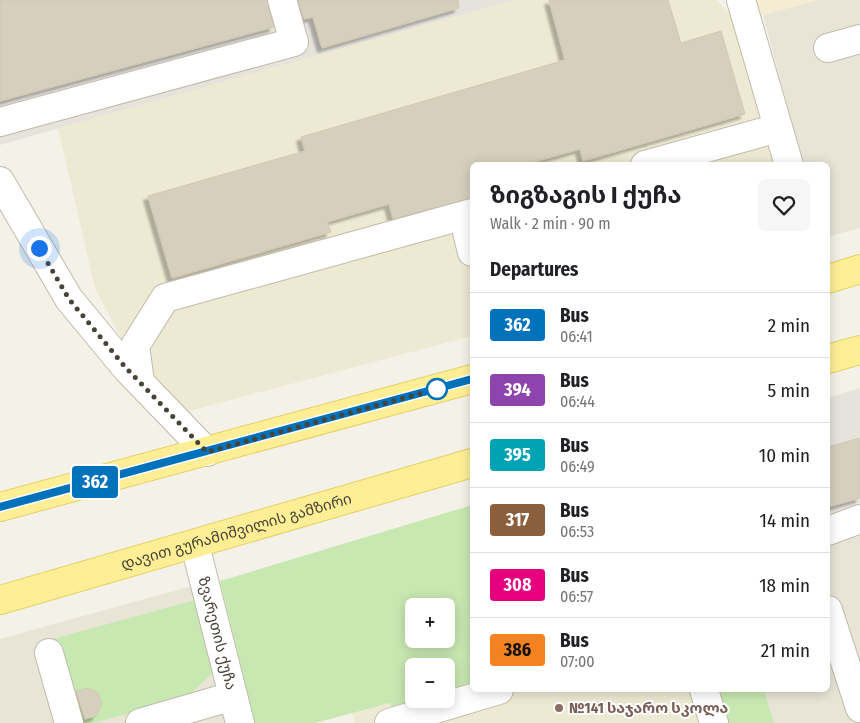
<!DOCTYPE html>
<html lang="en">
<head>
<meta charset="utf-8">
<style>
  body { margin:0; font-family:"Fira Sans Condensed","Noto Sans Georgian",sans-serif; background:#f6f6f6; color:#202124; height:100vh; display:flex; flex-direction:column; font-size:19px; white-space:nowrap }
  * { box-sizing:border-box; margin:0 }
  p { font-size:16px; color:#757577 }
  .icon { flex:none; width:28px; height:28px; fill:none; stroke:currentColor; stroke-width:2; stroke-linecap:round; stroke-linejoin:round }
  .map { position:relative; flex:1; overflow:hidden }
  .side { position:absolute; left:470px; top:162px; width:360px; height:530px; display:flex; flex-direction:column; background:#fff; border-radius:8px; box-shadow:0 2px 12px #0003 }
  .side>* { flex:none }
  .badge { padding:0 10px; border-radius:4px; font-size:18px; line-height:32px }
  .buttons { position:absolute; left:405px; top:598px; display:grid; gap:10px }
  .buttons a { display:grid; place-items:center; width:50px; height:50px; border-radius:8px; background:#fff; box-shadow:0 2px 12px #0003; font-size:25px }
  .you { position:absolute; width:25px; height:25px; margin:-12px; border:4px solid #fff; border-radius:50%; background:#1a73e8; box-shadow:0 0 0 8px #1a73e833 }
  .map>.badge { position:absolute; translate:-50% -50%; box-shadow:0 0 0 2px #fff }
  h2 { padding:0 20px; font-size:19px; line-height:45px }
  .round { display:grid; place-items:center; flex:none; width:52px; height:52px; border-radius:8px; background:#f6f6f6 }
  .head { display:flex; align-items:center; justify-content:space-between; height:85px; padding:0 20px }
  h1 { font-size:24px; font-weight:700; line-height:38px }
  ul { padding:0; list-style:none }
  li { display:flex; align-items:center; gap:15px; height:65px; padding:0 20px; border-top:1px solid #e0e0e0 }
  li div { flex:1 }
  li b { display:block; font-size:19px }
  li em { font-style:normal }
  li .badge { min-width:55px; font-weight:700; text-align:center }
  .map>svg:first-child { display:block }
</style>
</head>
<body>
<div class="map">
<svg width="860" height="723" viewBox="0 0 860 723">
  <defs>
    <filter id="shadow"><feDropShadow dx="-4.5" dy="4.5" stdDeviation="1" flood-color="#0004"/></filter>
  </defs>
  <rect width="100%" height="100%" fill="#f4f2e8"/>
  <!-- residential -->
  <g fill="#e8e5d6">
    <polygon points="817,0 860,0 860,228 828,237 828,165 803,165 763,15"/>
    <polygon points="860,503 860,723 774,723 764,690 828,690 828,513"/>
    <polygon points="195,585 231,723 0,723 0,639"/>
  </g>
  <!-- commercial -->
  <polygon fill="#f6ecd3" points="748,0 817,0 763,15"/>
  <!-- industrial -->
  <g fill="#e6e3dd">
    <polygon points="0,0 514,0 0,145"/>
    <polygon points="860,388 860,503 828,513 828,398"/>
  </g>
  <!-- education -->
  <g fill="#ede9d2">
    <polygon points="514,0 716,0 737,20 778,165 472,165 472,336 185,412 134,363 95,288 58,128"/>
    <polygon points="482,690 690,690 700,723 355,723 352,713 390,703 394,717"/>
  </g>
  <!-- green -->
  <g fill="#c8e8b1" fill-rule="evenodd">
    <path d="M472,505V690L394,717L390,703L315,723H255L220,581ZM414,606H446V639H414ZM414,666H446V699H414Z"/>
    <polygon points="199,599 216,670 186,698 93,723 77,723 53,639"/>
    <polygon points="715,690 764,690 774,723 725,723"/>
  </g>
  <!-- building -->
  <g fill="#d6cfbd" stroke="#d1c8b0" filter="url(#shadow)">
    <polygon points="0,0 267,0 274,27 0,101"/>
    <polygon points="298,0 458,0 459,8 322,48 313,17 304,19"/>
    <polygon points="549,0 668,0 681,43 721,31 745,114 583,161 580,149 523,165 472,165 472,198 393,219 389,204 327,222 331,232 172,278 148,196 305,151 301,137 565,60"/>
    <polygon points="860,438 860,498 828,507 828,447"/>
    <polygon points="88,688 98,693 102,704 96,716 85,719 76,691"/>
  </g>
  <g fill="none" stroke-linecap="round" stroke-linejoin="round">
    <!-- minor casing -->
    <g stroke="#c0bbaa" stroke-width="30">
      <g id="minor">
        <polyline points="741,0 789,165"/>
        <polyline points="828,48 860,39"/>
        <polyline points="0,122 294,42 282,0"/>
        <polyline points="645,165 778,128"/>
        <polyline points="0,181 69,299 126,368 207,452"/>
        <polyline points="463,216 472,252"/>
        <polyline points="140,382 135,346 165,298 472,213"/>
        <polyline points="828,531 860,519"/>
        <path id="s1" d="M195,545L240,723"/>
        <polyline points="828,610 860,708"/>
        <polyline points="49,653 69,723"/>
        <polyline points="704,690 714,723"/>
        <polyline points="140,723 233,696"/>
        <polyline points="389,723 499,690"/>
      </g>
    </g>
    <!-- major casing -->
    <g stroke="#e4d066" stroke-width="30">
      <g id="major">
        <polyline points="828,279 860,269"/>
        <polyline points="828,359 860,350"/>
        <polyline points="0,507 472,379"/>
        <path id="s2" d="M0,600L472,463"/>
      </g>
    </g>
    <!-- minor -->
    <use href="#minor" stroke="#fff" stroke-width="28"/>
    <!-- major -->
    <use href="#major" stroke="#feef97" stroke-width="28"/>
  </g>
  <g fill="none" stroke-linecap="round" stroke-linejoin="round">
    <!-- line casing -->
    <g stroke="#fff" stroke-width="11">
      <polyline id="line" points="0,507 472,379"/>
    </g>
    <!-- line -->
    <use href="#line" stroke="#0072bc" stroke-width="8"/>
    <!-- walk -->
    <polyline stroke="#484337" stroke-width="5" stroke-dasharray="0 9" points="39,248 69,299 126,368 207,452 437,389"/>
  </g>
  <!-- markers -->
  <circle fill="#fff" stroke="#0072bc" stroke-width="2.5" cx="437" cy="389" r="10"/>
  <circle fill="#8d6e63" stroke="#fff" stroke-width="2" cx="559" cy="708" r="5"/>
  <g text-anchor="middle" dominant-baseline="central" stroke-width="4" stroke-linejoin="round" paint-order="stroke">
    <!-- street labels -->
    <g font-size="15" fill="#484337" stroke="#fff">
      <text stroke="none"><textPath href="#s2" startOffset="246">დავით გურამიშვილის გამზირი</textPath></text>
      <text stroke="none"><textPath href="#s1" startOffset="91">ზვარეთის ქუჩა</textPath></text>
    </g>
    <!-- education labels -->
    <g font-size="15" font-weight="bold" fill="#785e54" stroke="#fff" text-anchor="start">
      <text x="569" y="708">№141 საჯარო სკოლა</text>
    </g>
  </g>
</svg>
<div class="buttons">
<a>+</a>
<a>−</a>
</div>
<div class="you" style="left:39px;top:248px"></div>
<b class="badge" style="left:95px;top:482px;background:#0072bc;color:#fff">362</b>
<section class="side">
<div class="head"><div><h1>ზიგზაგის I ქუჩა</h1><p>Walk · 2 min · 90 m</p></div><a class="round"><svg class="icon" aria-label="heart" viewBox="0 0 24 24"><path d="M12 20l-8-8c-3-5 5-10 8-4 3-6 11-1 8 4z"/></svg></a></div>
<h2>Departures</h2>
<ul>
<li><span class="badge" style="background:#0072bc;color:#fff">362</span><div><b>Bus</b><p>06:41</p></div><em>2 min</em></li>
<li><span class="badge" style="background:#8e44ad;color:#fff">394</span><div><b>Bus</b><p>06:44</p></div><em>5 min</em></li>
<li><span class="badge" style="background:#00a3b4;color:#fff">395</span><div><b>Bus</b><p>06:49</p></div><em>10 min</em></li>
<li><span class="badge" style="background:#8b5e3c;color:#fff">317</span><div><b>Bus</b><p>06:53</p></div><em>14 min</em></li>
<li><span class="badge" style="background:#e6007e;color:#fff">308</span><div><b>Bus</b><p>06:57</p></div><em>18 min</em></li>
<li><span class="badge" style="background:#f58220;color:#111">386</span><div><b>Bus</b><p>07:00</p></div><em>21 min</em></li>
</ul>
</section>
</div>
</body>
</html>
